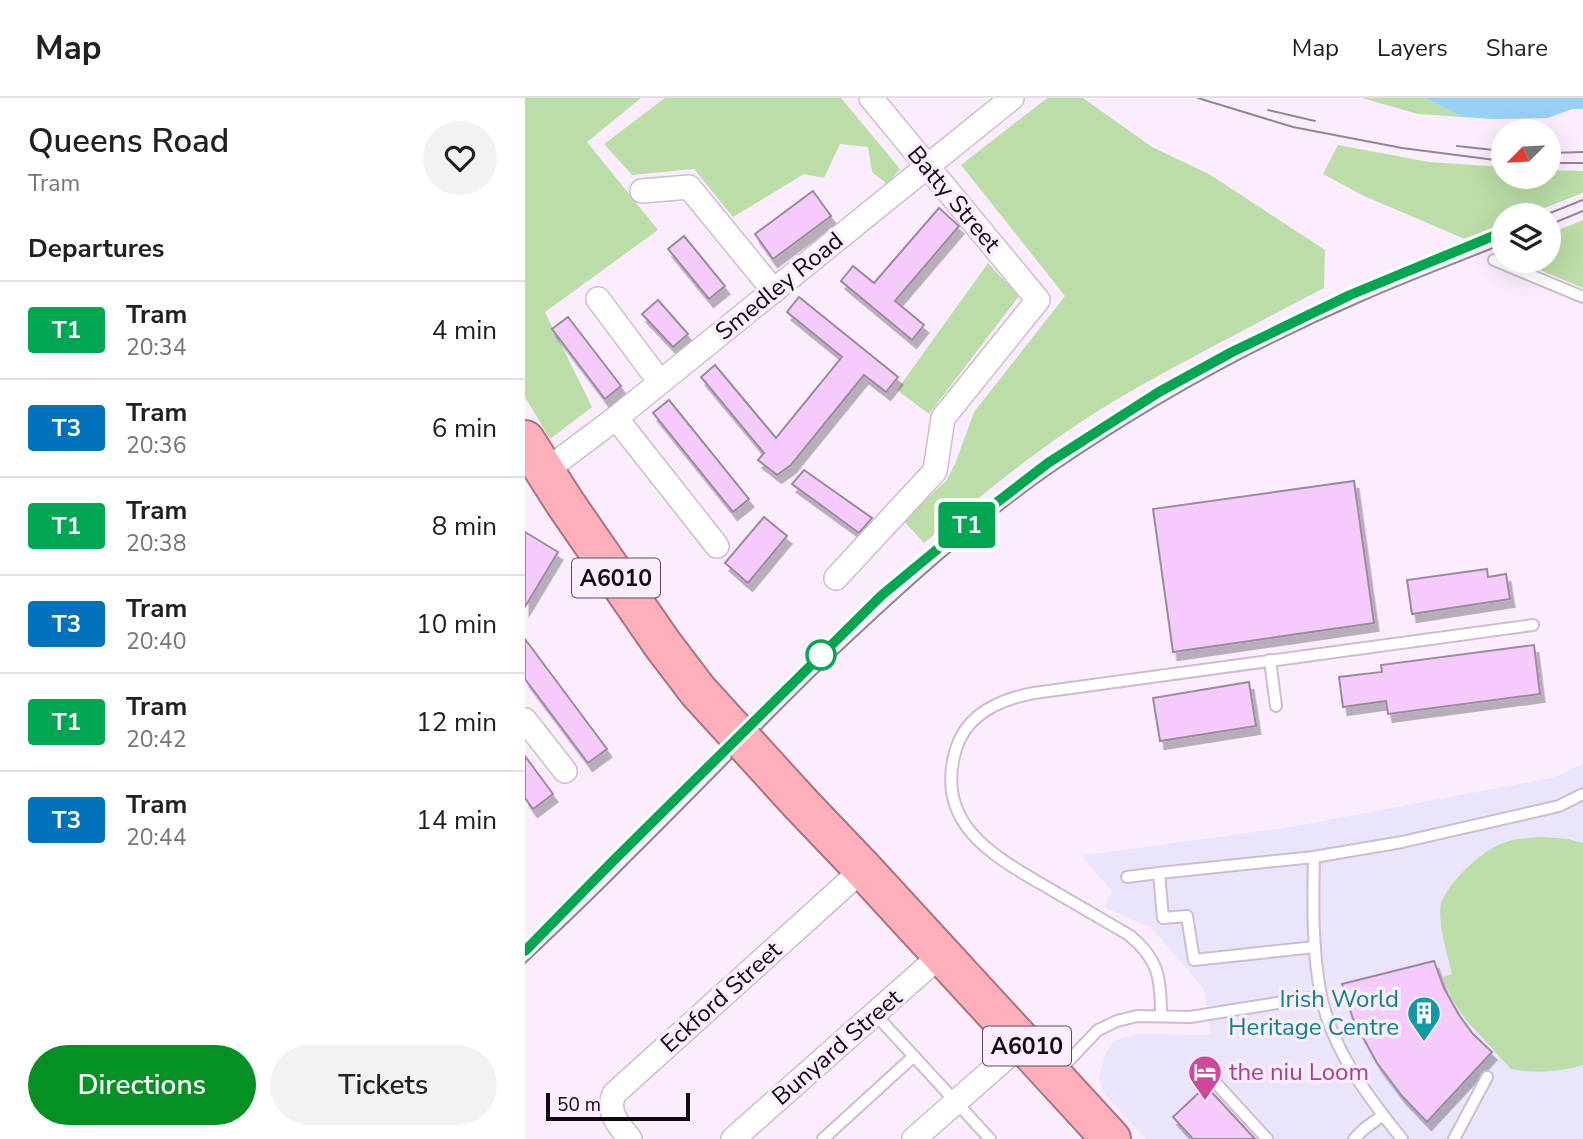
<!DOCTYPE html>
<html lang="en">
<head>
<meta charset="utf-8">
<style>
  body { margin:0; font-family:"Nunito Sans",sans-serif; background:#f2f2f2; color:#202124; height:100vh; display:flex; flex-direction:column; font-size:26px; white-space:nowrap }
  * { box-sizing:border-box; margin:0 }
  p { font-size:23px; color:#757577 }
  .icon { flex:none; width:38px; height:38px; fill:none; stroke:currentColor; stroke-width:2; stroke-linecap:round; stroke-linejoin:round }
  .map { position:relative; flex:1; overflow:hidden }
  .side { display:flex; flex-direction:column; background:#fff; width:525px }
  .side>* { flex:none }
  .badge { padding:0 14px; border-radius:5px; font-size:24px; line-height:46px }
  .needle { width:46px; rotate:246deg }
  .fabs { position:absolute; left:966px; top:21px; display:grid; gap:14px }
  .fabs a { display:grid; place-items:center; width:70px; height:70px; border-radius:50%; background:#fff; box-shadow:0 7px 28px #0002; font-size:35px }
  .scale { position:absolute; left:21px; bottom:18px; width:144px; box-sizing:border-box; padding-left:7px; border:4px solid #100a11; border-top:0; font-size:19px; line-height:24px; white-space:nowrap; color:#100a11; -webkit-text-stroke:5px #fbedfe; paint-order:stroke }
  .map>.badge { position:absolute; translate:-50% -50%; box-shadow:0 0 0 4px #fff }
  h2 { padding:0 28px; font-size:26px; line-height:63px }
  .round { display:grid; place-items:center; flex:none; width:74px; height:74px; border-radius:37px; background:#f2f2f2 }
  .head { display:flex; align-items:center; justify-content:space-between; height:119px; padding:0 28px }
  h1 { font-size:33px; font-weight:600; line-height:52px }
  .cta { display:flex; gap:14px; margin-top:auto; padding:14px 28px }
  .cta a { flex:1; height:80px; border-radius:42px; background:#049022; color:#fff; font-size:28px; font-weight:600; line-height:80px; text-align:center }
  .cta a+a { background:#f2f2f2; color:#202124 }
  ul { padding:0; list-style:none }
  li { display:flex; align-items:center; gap:21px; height:98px; padding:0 28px; border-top:2px solid #e0e0e0 }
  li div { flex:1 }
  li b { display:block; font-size:26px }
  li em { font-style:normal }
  li .badge { min-width:77px; font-weight:700; text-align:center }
  header { display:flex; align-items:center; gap:42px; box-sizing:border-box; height:98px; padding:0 35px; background:#fff; border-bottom:2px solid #e0e0e0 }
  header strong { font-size:33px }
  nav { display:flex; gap:38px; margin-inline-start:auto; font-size:24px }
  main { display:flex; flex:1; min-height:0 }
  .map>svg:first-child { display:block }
</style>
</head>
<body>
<header>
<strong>Map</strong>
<nav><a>Map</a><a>Layers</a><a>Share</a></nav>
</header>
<main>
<section class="side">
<div class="head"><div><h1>Queens Road</h1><p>Tram</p></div><a class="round"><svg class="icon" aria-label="heart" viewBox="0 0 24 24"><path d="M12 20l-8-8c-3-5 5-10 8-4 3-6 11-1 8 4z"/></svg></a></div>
<h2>Departures</h2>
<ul>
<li><span class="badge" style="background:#00a651;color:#fff">T1</span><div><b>Tram</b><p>20:34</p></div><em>4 min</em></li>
<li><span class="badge" style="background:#0072bc;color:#fff">T3</span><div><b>Tram</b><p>20:36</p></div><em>6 min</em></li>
<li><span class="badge" style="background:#00a651;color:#fff">T1</span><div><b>Tram</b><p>20:38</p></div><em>8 min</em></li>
<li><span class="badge" style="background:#0072bc;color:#fff">T3</span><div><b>Tram</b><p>20:40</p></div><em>10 min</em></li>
<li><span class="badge" style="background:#00a651;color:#fff">T1</span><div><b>Tram</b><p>20:42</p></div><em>12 min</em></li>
<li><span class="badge" style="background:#0072bc;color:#fff">T3</span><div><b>Tram</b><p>20:44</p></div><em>14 min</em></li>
</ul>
<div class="cta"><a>Directions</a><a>Tickets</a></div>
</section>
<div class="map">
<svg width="1058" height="1041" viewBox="0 0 1058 1041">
  <defs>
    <filter id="shadow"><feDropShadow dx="4.5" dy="8" stdDeviation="0" flood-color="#0004"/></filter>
  </defs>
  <rect width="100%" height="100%" fill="#fbedfe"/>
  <!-- commercial -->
  <polygon fill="#eae5fa" points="1058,665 1058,1041 621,1041 580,997 574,982 575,975 581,954 588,944 597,940 615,936 686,937 679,891 627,830 579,809 587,793 556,758 766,729 1032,679"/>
  <!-- green -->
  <g fill="#bbdda7">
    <polygon points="0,0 116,0 62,44 133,132 20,214 67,309 25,341 0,299"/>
    <polygon points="140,0 316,0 375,71 362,86 347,74 343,49 315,46 299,80 279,76 208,119 169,71 107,77 79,46"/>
    <path d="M522,0H558L627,49L684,76L800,152L799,190C738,222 675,254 615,288C537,331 467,388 399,445L378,422L421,383L430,366L449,314L540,198L436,67Z"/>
    <polygon points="837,0 900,0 937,19 893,16"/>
    <polygon points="813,47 904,64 978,69 978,79 1024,79 1024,72 1058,73 1058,95 1001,117 978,117 978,126 940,141 839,98 798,76"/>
    <polygon points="1058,122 1058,190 993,163 1024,163 1024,136"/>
    <polygon points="463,165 494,198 404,316 372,292"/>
    <path d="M1019,739L1043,741L1058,745V967C1034,974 1011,976 986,971L941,922L927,901L918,879L927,876C922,856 915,833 915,812C916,790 956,753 976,746C989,740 1005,740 1019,739Z"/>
  </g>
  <!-- water -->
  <polygon fill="#97d1f5" points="900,0 1058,0 1058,11 1047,11 1023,20 966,21 937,19"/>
  <!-- building -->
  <g fill="#f4cbfb" stroke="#9b8b9e" stroke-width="2" filter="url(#shadow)">
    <polygon points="288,93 306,118 248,161 230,136"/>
    <polygon points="414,110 434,128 370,203 399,227 387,242 316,183 328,168 349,185"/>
    <polygon points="159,138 200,188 184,201 143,151"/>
    <polygon points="274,199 373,279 361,294 339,277 266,367 252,377 233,362 239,355 176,279 190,267 251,340 317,259 262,214"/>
    <polygon points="133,202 163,236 148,249 117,216"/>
    <polygon points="43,219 96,288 80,301 27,231"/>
    <polygon points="144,302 224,401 208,414 128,315"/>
    <polygon points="279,372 347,420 334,435 267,386"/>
    <polygon points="829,383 849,525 648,554 628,411"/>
    <polygon points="239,419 262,438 223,485 200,465"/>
    <polygon points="0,434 33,454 0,509"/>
    <polygon points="962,471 963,479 981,476 985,501 887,516 882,482"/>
    <polygon points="0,541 82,651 63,665 0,581"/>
    <polygon points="1009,547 1015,596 863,616 861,603 818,609 814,579 857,574 856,567"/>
    <polygon points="724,584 731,628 635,643 628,600"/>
    <polygon points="0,658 28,696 8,711 0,700"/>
    <polygon points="909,863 919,890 934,917 948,936 967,954 902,1024 877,998 852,965 828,921 817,886"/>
    <polygon points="681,988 730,1041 668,1041 648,1019"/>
  </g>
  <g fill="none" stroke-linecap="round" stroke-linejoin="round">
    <!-- lane casing -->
    <g stroke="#cebcd1" stroke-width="14">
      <g id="lane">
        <polyline points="969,162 1058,199"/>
        <polyline points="745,562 751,608"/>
        <path d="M789,759C788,805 787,852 796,898C808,953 843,999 877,1041"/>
        <polyline points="602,779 634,775"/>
        <polyline points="790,849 669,862 662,818 638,820 634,775 789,759 877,744 1034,708 1058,696"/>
        <polyline points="350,916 465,1041"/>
        <path d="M636,918C636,881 634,861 604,837C578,822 551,806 525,791C470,759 408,727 431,651C442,615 476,601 509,595L1008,527"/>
        <polyline points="677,970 742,1041"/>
        <polyline points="534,973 573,932 592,923 612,918 665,919 796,898"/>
        <polyline points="298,1041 389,958"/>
        <polyline points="829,1041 839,1031 858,1017"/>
        <polyline points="929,1041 962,979"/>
      </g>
    </g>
    <!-- street casing -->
    <g stroke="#cebcd1" stroke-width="26">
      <g id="street">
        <polyline points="117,93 164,89 249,193"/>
        <polyline points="73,201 135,284"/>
        <polyline points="91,320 192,448"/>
        <polyline points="19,374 91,320 487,0"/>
        <polyline points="311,480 410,373 418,320 513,202 346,0"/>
        <polyline points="0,622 40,673"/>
        <path d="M105,1041C94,1027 81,1015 89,996L338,771"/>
        <polyline points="208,1041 417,856"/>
        <polyline points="389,1041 499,944"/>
      </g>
    </g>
    <!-- highway casing -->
    <g stroke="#ab757f" stroke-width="42">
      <g id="highway">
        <polyline points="0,342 40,405 138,547 173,593"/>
        <polyline points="276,706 338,771 586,1041"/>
      </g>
    </g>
    <!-- lane -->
    <use href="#lane" stroke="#fff" stroke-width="10"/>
    <!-- street -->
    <use href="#street" stroke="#fff" stroke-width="23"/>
    <!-- highway -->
    <use href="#highway" stroke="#feafba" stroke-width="38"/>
    <!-- tram -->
    <g stroke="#918693" stroke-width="2">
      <polyline points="673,0 768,29 877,50 978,63"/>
      <polyline points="743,12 790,23"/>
      <polyline points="932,48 978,53"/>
      <polyline points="1024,55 1058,54"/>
      <polyline points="1024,65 1058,65"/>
      <polyline points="1020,117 1058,102"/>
      <polyline points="1024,127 1058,113"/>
      <path d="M487,392C556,340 628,297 703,256"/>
      <polyline points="287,567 357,497 394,466"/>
      <polyline points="31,821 205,648"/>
      <path d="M0,865C36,831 72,797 106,762C168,701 227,639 289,578C365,506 442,434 528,374C624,308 728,250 835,204C882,183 931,165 978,146"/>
    </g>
    <!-- highway-bridge casing -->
    <g stroke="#ab757f" stroke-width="42" stroke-linecap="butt">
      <polyline id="highway-bridge" points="173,593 276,706"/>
    </g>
    <!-- highway-bridge -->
    <use href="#highway-bridge" stroke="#feafba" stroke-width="38"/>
  </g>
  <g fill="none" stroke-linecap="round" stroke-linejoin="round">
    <!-- line casing -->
    <g stroke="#fff" stroke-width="16">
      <polyline id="line" points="0,853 88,763 357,497 432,435 523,365 634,294 707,254 825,197 978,134"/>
    </g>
    <!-- line -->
    <use href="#line" stroke="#00a651" stroke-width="10"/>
  </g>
  <!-- icons -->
  <defs>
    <g id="building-pin" transform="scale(1.75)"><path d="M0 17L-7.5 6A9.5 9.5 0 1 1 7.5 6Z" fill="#0f9aa8" stroke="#fbedfe"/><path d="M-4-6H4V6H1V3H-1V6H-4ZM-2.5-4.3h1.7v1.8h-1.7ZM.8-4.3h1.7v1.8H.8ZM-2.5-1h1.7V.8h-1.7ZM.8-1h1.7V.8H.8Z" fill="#fff"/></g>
    <g id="hotel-pin" transform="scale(1.75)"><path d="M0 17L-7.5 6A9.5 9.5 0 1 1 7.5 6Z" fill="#d1479c" stroke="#fbedfe"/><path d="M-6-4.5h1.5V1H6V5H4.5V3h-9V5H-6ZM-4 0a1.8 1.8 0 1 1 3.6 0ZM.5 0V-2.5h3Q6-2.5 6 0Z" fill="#fff"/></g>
  </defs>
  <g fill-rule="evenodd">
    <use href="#building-pin" x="899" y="915"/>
    <use href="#hotel-pin" x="680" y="974"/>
  </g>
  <!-- markers -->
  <circle fill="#fff" stroke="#00a651" stroke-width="3.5" cx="296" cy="557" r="14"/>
  <g text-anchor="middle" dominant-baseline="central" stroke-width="7" stroke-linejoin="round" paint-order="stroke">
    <!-- shield labels -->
    <g fill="#fbedfe" stroke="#564e58" stroke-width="2">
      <rect x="47" y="460.5" width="88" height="39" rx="5"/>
      <rect x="458" y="928.5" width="88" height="39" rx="5"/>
    </g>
    <g font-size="23" font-weight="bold" fill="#100a11">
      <text x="91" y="480">A6010</text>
      <text x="502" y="948">A6010</text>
    </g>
    <!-- street labels -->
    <g font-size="24" fill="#100a11" stroke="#fbedfe">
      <text transform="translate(429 101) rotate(50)">Batty Street</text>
      <text transform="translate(254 188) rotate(-39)">Smedley Road</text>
      <text transform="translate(196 899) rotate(-42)">Eckford Street</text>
      <text transform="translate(312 949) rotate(-41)">Bunyard Street</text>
    </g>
    <!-- culture labels -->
    <g font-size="24" fill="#0d838f" stroke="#fbedfe" text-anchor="end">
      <text x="874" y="901">Irish World<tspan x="874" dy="28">Heritage Centre</tspan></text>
    </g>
    <!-- hotel labels -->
    <g font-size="24" fill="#b23c85" stroke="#fbedfe" text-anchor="start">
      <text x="704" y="974">the niu Loom</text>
    </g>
  </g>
</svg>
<div class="fabs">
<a><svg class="needle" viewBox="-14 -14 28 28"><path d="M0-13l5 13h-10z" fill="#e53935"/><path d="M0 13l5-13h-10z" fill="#757577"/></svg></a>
<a><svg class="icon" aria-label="layers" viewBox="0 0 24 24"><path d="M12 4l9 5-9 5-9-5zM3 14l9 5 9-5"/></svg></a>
</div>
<div class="scale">50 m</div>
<b class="badge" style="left:442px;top:427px;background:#00a651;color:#fff">T1</b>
</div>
</main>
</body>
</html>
